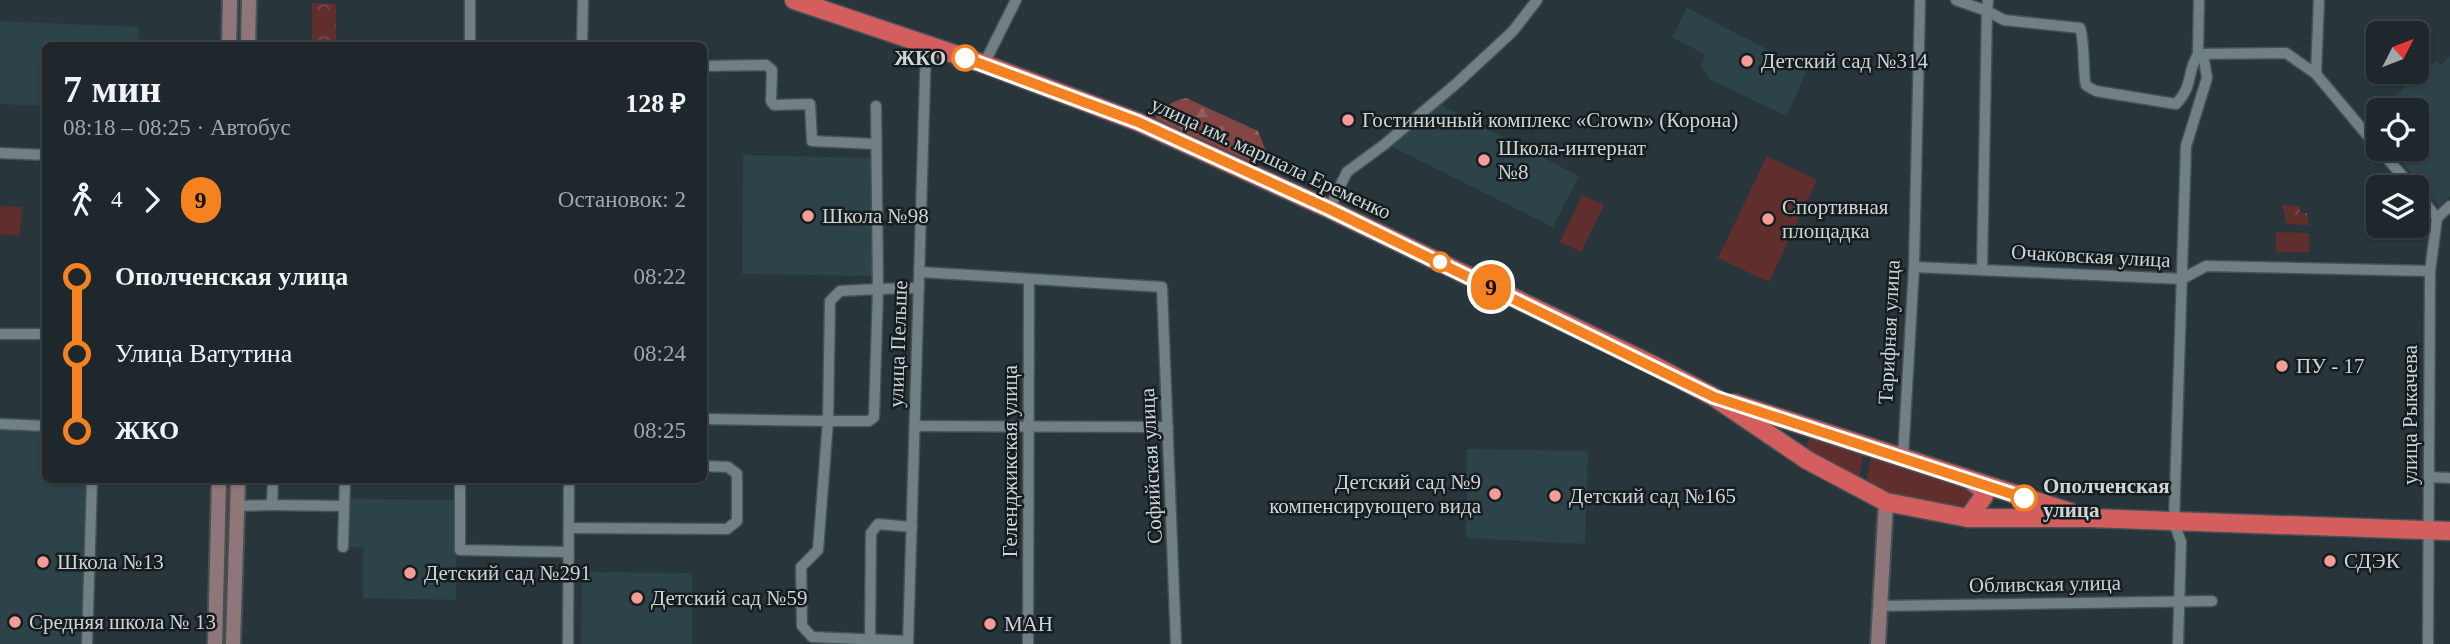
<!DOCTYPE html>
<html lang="ru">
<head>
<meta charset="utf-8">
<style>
  body { margin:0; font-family:Georgia,serif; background:#263034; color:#f1f3f6; height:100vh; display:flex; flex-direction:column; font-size:26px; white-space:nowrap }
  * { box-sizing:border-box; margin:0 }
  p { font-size:23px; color:#a1a6a9 }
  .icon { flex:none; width:38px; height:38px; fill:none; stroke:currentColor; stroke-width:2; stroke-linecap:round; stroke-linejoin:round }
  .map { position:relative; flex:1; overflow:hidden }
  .details { position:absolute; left:42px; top:42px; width:665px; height:441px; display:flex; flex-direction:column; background:#1e282c; border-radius:10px; box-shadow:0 2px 5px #0004,0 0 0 2px #3c4448 }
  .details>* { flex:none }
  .badge { padding:0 14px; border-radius:23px; font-size:24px; line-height:46px }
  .needle { width:46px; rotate:48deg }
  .buttons { position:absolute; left:2366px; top:21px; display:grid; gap:14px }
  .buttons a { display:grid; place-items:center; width:63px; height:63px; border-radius:10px; background:#1e282c; box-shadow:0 2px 5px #0004,0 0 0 2px #3c4448; font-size:35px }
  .map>.badge { position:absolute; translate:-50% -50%; box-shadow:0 0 0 4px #fff }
  .legs { display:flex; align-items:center; gap:10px; height:77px; padding:0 21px; font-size:23px }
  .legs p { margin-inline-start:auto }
  .headline { display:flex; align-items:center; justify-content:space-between; height:119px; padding:0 21px }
  h1 { font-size:38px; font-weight:600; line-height:52px }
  ul { padding:0 21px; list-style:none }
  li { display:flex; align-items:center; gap:24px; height:77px; font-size:26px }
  li i { display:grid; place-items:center; width:10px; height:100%; margin:0 9px; background:currentColor }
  li i::after { content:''; width:18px; height:18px; margin:-9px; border:5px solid; border-radius:50%; background:#1e282c }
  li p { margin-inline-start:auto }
  li:first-child i { background:linear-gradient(#0000 50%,currentColor 0) }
  li:last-child i { background:linear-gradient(currentColor 50%,#0000 0) }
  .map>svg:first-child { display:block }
</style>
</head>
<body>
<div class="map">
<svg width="2450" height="644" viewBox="0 0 2450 644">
  <defs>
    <pattern id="forest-firs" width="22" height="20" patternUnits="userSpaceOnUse" patternTransform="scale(1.75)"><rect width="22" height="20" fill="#824544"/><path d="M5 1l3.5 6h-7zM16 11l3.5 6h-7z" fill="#925f5e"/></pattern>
    <pattern id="park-crowns" width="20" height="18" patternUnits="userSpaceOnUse" patternTransform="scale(1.75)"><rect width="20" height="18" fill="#612e2e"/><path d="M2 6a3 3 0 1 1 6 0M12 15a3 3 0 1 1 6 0" fill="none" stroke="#764b4c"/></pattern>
  </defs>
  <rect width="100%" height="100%" fill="#28363b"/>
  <!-- built -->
  <g fill="#2d434a">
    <polygon points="1687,8 1807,70 1787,116 1711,80 1701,66 1706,55 1672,37"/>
    <polygon points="0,21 139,27 138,45 46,46 45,106 0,104"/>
    <polygon points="2450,56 2450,196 2439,206 2391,149 2417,149 2417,110 2378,110 2378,134 2366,120 2437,61 2441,65"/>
    <polygon points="1438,103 1579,176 1553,227 1389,145"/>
    <polygon points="743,155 875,158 872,276 742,274"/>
    <polygon points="0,426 45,427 46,480 89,480 82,644 0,644"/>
    <polygon points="1467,449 1588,451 1585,544 1466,538"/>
    <polygon points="350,499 457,500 456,600 363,598 363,548 350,547"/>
    <polygon points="582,572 692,573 692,644 581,644"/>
  </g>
  <!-- grass -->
  <g fill="#612e2e">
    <polygon points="1767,156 1817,180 1769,282 1718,258"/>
    <polygon points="1582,195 1604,205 1581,252 1560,242"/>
    <polygon points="0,206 22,207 20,236 0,234"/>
    <polygon points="2276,232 2309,233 2309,252 2276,252"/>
    <polygon points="1811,438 1863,454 1859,478 1808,452 1806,444"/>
    <path d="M1871,457L1971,489L1976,493L1967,505C1933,512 1896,497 1866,481Z"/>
    <polygon points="223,480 232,480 226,644 218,644"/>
  </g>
  <!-- forest -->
  <path fill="url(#forest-firs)" d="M1186,98L1258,131L1266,151L1256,164L1158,122L1155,118C1163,106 1173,101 1186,98Z"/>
  <!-- park -->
  <g fill="url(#park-crowns)">
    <polygon points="312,3 336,4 336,40 312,40"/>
    <polygon points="2282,205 2300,206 2300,213 2307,213 2309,225 2287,224"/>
  </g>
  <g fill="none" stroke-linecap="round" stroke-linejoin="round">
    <!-- street casing -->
    <g stroke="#455155" stroke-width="13">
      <g id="street">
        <polyline points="1956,0 1987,11 1982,270"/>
        <path d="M1988,0L1987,11L2004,20L2080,28C2085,41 2083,81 2086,85C2088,87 2092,89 2096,91L2176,104C2194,85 2186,74 2198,54H2203L2207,78L2186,146L2174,523L2181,542L2178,644"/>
        <polyline points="2199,0 2198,54 2286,53 2316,74 2378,148"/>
        <polyline points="470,46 470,0"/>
        <polyline points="582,46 583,0"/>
        <polyline points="984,64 1016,0"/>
        <polyline points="704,66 766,65 772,70 771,101 774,105 810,104 812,141 876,144"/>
        <polyline points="2316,74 2319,0"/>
        <polyline points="876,106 878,289 919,288"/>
        <polyline points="2379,149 2412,187"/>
        <polyline points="0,153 46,155"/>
        <polyline points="2417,193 2437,218 2430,271 2428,644"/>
        <polyline points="1329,209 1347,172 1385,144 1457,83 1513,31 1537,0"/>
        <polyline points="2437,218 2450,206"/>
        <polyline points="1914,267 2182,279 2206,266 2430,271"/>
        <polyline points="920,272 1162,287 1176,644"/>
        <polygon points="878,289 874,417 869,421 828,421 830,301 840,291"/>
        <polyline points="0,334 46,334"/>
        <polyline points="704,419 828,421 818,550 801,567 802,626 812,637 908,641"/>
        <polyline points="0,424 46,426"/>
        <polyline points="915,426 1168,427"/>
        <polyline points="1903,457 1914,267 1920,0"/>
        <polyline points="2429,477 2450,478"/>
        <polyline points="273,480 272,505 344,506"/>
        <polyline points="460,480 460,550 568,552"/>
        <polyline points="237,506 272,505"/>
        <polyline points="569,528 727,529 737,521 737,474 728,467 704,466"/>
        <polyline points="343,547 345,480"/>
        <polyline points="1879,606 2212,601"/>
        <polyline points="870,639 871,533 878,524 912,527"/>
        <polyline points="87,644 92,480"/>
        <polyline points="568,644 569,480"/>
        <polyline points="908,644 926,45"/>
        <polyline points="1028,644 1029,279"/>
      </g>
    </g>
    <!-- secondary casing -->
    <g stroke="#455155" stroke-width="18">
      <g id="secondary">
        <polyline points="229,46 230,0"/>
        <polyline points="248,46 249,0"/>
        <polyline points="215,644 219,480"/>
        <polyline points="233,644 238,480"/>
        <polyline points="1878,644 1886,502"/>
      </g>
    </g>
    <!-- highway casing -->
    <g stroke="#455155" stroke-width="21">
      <g id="highway">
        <polyline points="794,0 984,64 1138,122 1329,209 1653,365 1714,397 1807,460 1886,502 1968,518 2090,518 2450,531"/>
        <polyline points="1734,403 2070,512"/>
        <polyline points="1968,518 1984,496 1981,488 1974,483"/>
      </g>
    </g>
    <!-- street -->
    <use href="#street" stroke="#708085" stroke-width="10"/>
    <!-- secondary -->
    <use href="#secondary" stroke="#8e7679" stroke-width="14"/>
    <!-- highway -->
    <use href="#highway" stroke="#d45e5e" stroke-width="18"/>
  </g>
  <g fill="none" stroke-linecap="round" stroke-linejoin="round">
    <!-- line-1 casing -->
    <g stroke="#fff" stroke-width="16">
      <polyline id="line-1" points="965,58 1138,122 1329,209 1714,397 2024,498"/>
    </g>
    <!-- line-1 -->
    <use href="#line-1" stroke="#f58220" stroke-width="10"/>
  </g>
  <!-- markers -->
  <g fill="#fff" stroke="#f58220" stroke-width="3.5">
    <circle cx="965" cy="58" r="12"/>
    <circle cx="1440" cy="262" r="9"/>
    <circle cx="2024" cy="498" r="12"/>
  </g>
  <g fill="#f59b98" stroke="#161d1f" stroke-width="2.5">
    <circle cx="1747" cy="61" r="7"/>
    <circle cx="1348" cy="120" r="7"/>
    <circle cx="1484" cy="160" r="7"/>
    <circle cx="808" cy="216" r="7"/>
    <circle cx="1768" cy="219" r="7"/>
    <circle cx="2282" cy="366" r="7"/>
    <circle cx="1495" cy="494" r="7"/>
    <circle cx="1555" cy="496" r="7"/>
    <circle cx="2330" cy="561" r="7"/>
    <circle cx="43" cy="562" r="7"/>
    <circle cx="410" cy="573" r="7"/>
    <circle cx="637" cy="598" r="7"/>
    <circle cx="15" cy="622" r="7"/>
    <circle cx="990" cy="624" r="7"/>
  </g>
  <g text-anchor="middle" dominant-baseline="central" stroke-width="5" stroke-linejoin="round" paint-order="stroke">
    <!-- stop labels -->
    <g font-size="21" font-weight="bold" fill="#cdd5d8" stroke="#161d1f" text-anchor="end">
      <text x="946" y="58">ЖКО</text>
      <text x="2043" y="486" text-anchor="start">Ополченская<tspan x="2043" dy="24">улица</tspan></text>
    </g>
    <!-- poi labels -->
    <g font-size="21" fill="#cdd5d8" stroke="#161d1f" text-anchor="start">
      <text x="1761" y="61">Детский сад №314</text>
      <text x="1362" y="120">Гостиничный комплекс «Crown» (Корона)</text>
      <text x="1498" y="148">Школа-интернат<tspan x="1498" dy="24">№8</tspan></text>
      <text x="1782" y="207">Спортивная<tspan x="1782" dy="24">площадка</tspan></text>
      <text x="822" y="216">Школа №98</text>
      <text x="2296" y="366">ПУ - 17</text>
      <text x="1481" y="482" text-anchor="end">Детский сад №9<tspan x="1481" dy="24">компенсирующего вида</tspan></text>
      <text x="1569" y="496">Детский сад №165</text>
      <text x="2344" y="561">СДЭК</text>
      <text x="57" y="562">Школа №13</text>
      <text x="424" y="573">Детский сад №291</text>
      <text x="651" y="598">Детский сад №59</text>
      <text x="29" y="622">Средняя школа № 13</text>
      <text x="1004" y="624">МАН</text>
    </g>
    <!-- street labels -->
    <g font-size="21" fill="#cdd5d8" stroke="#161d1f">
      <text transform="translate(1271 158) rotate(25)">улица им. маршала Еременко</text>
      <text transform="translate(2091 256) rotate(3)">Очаковская улица</text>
      <text transform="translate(1889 332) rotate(-87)">Тарифная улица</text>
      <text transform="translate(898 344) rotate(-88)">улица Пельше</text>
      <text transform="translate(2410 415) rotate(-90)">улица Рыкачева</text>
      <text transform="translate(1010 461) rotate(-90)">Геленджикская улица</text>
      <text transform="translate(1151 466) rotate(-93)">Софийская улица</text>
      <text transform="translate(2045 584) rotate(-1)">Обливская улица</text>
    </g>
  </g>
</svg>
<div class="buttons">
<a><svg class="needle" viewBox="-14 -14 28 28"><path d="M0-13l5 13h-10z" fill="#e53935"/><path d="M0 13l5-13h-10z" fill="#a1a6a9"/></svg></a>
<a><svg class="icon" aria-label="locate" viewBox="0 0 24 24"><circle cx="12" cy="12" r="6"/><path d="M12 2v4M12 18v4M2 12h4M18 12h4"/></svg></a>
<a><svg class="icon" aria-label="layers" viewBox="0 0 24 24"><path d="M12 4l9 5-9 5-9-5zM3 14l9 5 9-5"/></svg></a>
</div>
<b class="badge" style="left:1491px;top:287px;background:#f58220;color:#111">9</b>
<section class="details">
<div class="headline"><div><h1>7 мин</h1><p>08:18 – 08:25 · Автобус</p></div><b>128 ₽</b></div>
<div class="legs"><svg class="icon" aria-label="walk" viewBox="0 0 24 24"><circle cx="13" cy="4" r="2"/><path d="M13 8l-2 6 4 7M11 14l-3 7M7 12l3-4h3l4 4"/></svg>4<svg class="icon" aria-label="forward" viewBox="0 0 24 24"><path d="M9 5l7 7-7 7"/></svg><b class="badge" style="background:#f58220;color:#111">9</b><p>Остановок: 2</p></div>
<ul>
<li><i style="color:#f58220"></i><b>Ополченская улица</b><p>08:22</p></li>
<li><i style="color:#f58220"></i><span>Улица Ватутина</span><p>08:24</p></li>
<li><i style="color:#f58220"></i><b>ЖКО</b><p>08:25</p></li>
</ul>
</section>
</div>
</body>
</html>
